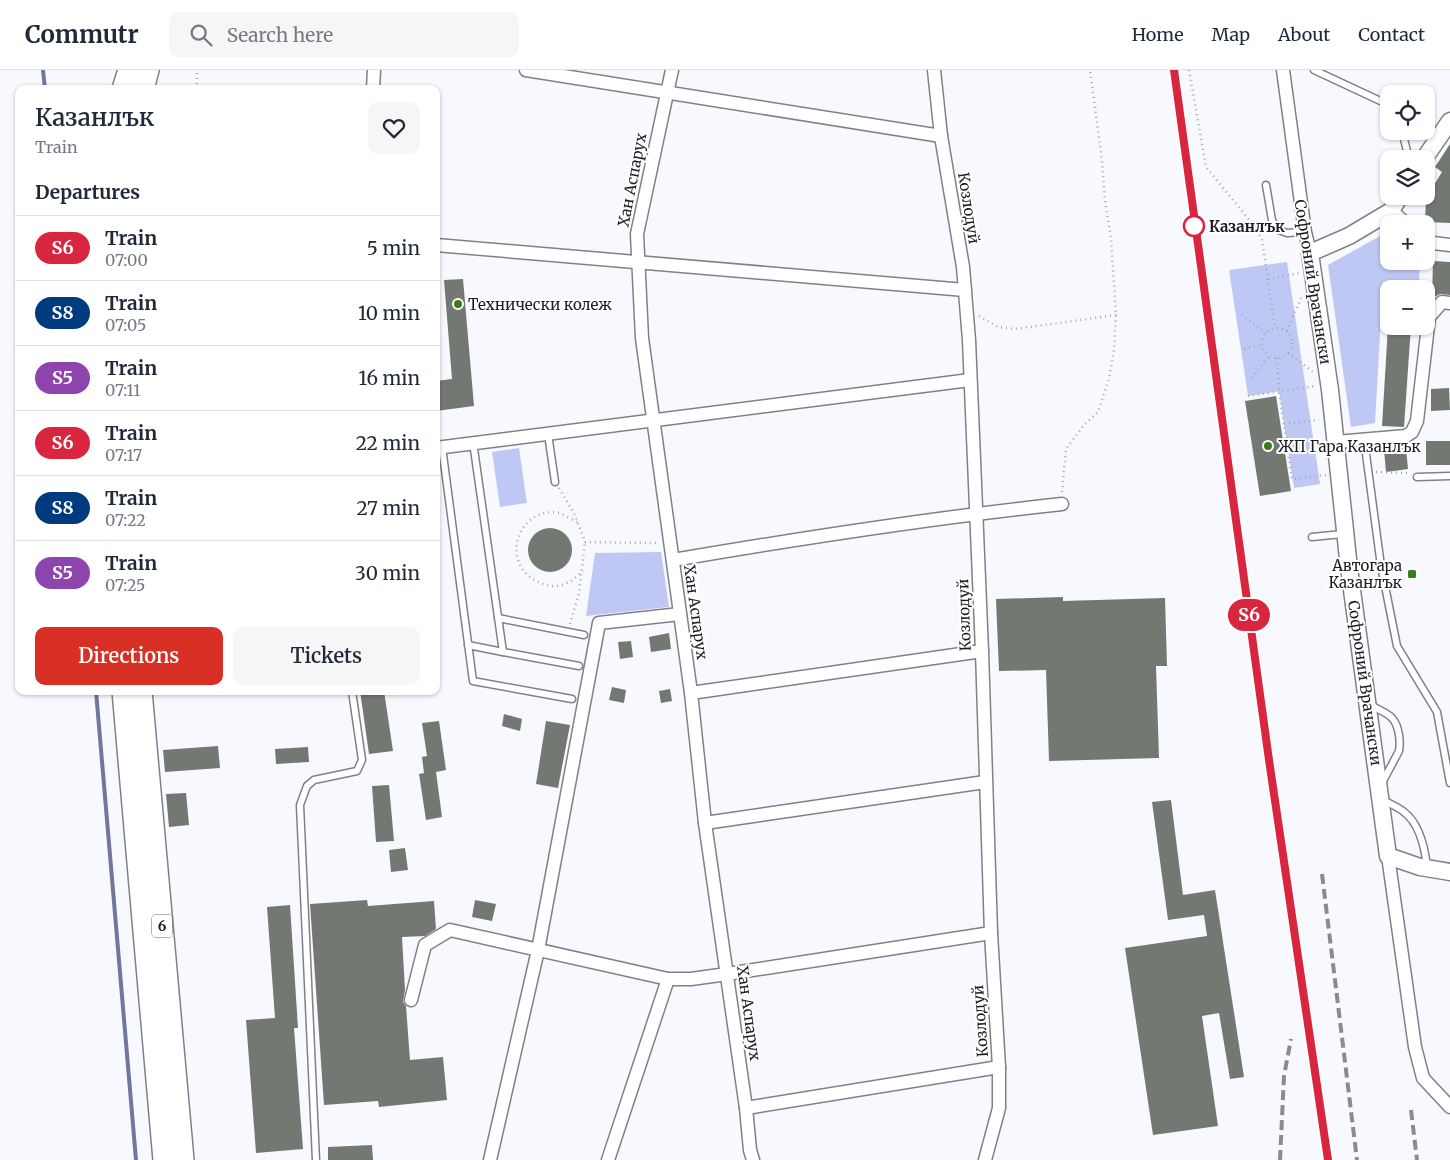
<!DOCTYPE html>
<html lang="en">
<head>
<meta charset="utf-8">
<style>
  body { margin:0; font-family:Merriweather,serif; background:#f6f6f7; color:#1f2937; height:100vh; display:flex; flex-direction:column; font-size:19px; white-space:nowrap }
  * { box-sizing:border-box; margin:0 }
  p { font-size:16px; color:#747a83 }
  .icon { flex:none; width:28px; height:28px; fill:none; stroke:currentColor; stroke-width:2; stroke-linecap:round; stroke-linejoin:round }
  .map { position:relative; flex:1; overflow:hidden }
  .details { position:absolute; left:15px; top:15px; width:425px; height:610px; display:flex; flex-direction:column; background:#fff; border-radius:10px; box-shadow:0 1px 4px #0004 }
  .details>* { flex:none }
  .badge { padding:0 10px; border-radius:16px; font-size:18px; line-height:32px }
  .controls { position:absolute; left:1380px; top:15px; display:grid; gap:10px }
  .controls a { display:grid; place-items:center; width:55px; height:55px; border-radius:10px; background:#fff; box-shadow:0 1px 4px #0004; font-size:25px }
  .map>.badge { position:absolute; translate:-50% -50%; box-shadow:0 0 0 2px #fff }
  h2 { padding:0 20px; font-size:19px; line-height:45px }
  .round { display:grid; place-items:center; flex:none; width:52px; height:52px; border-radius:10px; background:#f6f6f7 }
  .summary { display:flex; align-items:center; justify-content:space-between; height:85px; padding:0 20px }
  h1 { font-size:24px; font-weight:600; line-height:38px }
  .button { display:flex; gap:10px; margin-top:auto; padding:10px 20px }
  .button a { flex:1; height:58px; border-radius:10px; background:#d93025; color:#fff; font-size:20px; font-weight:600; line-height:58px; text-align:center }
  .button a+a { background:#f6f6f7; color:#1f2937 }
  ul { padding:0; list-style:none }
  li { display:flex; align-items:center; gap:15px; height:65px; padding:0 20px; border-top:1px solid #e0e1e3 }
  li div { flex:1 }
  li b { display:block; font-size:19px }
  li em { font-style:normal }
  li .badge { min-width:55px; font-weight:700; text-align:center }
  header { display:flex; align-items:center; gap:30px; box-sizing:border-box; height:70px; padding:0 25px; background:#fff; border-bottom:1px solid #e0e1e3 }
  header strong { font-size:24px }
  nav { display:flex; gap:28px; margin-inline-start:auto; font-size:18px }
  .search { width:350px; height:45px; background:#f6f6f7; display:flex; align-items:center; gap:12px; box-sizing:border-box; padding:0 18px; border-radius:10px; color:#747a83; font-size:19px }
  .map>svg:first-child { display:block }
</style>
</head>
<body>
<header>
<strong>Commutr</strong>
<div class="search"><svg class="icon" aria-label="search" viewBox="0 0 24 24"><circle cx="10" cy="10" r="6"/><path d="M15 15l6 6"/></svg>Search here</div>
<nav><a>Home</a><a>Map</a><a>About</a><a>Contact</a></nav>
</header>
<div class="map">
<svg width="1450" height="1090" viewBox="0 0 1450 1090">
  <rect width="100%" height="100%" fill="#f8f9fe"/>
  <!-- green -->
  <g fill="#bfc8f5">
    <polygon points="1389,161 1389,191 1420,191 1419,214 1383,212 1375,353 1351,357 1328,195"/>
    <polygon points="1287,192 1320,414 1294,418 1279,321 1248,326 1229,200"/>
    <polygon points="519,378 527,433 500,437 492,382"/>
    <polygon points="661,482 669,537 586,546 595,483"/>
  </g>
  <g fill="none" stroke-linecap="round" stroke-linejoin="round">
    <!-- stream -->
    <g stroke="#70779b" stroke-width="4">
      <polyline points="43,0 45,19"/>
      <polyline points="96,621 136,1090"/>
    </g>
  </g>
  <!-- building -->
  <g fill="#747872">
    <polygon points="1450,74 1450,153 1425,152 1426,128 1442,102 1435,97"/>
    <polygon points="1433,191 1450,192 1450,225 1440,224 1432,228"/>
    <polygon points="463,209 474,336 436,341 436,311 452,309 444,210"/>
    <polygon points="1388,256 1411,256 1404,357 1382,356"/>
    <polygon points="1449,318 1450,340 1431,341 1431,319"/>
    <polygon points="1276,326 1291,421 1260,426 1245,331"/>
    <rect x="1426" y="371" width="24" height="24"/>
    <polygon points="1406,378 1408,399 1386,402 1384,380"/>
    <circle cx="550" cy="480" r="22"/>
    <polygon points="1063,527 1063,531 1165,528 1167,596 1156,596 1159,688 1049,691 1046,600 999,601 996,529"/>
    <polygon points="669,563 671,579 651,582 649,567"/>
    <polygon points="631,571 633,587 620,589 618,572"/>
    <polygon points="612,617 626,620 624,633 609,630"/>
    <polygon points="670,619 672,631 661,633 659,621"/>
    <polygon points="360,621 384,621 393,681 369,684"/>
    <polygon points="504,644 522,649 520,661 502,656"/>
    <polygon points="439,651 446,700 436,702 442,747 426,750 419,704 424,703 422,687 427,686 422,653"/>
    <polygon points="546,651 570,655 558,718 536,714"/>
    <polygon points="218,676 220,698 165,702 163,680"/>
    <polygon points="308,677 309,692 276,694 275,679"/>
    <polygon points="389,715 394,771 376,772 372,716"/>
    <polygon points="186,723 189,755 169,757 166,724"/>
    <polygon points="1171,730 1183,825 1215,820 1244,1007 1230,1009 1219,943 1202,946 1218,1056 1153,1065 1125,878 1207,866 1204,845 1168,850 1152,732"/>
    <polygon points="405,778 408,800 391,802 389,780"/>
    <polygon points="367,830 368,836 434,831 436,859 425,866 402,867 405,920 403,932 406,936 410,990 443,987 447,1030 379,1037 378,1031 324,1035 310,834"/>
    <polygon points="475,830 496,834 492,851 472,847"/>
    <polygon points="290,835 298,958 294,958 303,1079 256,1083 246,950 275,948 267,837"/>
    <polygon points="372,1075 373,1090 328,1090 328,1077"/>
  </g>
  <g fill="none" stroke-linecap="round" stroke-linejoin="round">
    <!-- service casing -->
    <g stroke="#808188" stroke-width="9">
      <g id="service">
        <polyline points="1314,0 1389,35"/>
        <polyline points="1402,61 1409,89"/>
        <polyline points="1266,115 1272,150 1276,159 1287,163 1305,162"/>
        <polyline points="548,364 555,412"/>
        <polyline points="1364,369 1381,496 1397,576 1437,642 1450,713"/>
        <polyline points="473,372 503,582 579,596"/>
        <polyline points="442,377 473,611 572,629"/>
        <polyline points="1417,407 1450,406"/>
        <polyline points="1312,467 1343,464"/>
        <polyline points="498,548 584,565"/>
        <polyline points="468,575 503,582"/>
        <path d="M1370,635C1387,644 1396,645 1399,665C1400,671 1400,675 1399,681L1382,713"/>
        <path d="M1383,730C1390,734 1398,737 1404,742C1420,754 1425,779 1427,797"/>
        <polyline points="316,1090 300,735 307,716 314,710 357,701 362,690 352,621"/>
      </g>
    </g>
    <!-- minor casing -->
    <g stroke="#808188" stroke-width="15">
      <g id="minor">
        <polyline points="526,0 941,66"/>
        <polyline points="672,0 637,164 642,268 691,623 705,753 746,1038 750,1080 753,1090"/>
        <polyline points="934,0 941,66 963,197 969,270 982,581 991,863 999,997 999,1038 985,1090"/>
        <polyline points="1283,0 1305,162 1310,183"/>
        <polyline points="373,19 374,0"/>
        <polyline points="1391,141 1407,154"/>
        <polyline points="1426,168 1433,173 1450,175"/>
        <polyline points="436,175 965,220"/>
        <polyline points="1336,372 1406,366 1412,362 1417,351 1429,247 1442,232 1450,233"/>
        <polyline points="436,378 970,310"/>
        <path d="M673,490C802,468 931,448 1062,434"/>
        <polyline points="691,623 982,581"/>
        <polyline points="705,753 985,712"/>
        <polyline points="1388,786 1415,977 1423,1008 1450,1037"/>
        <polyline points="411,930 425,875 450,860 668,909 691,909 727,904 991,863"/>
        <polyline points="746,1038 999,997"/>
        <polyline points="490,1090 538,880 599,553 680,544"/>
        <polyline points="608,1090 668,909"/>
      </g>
    </g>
    <!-- tertiary casing -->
    <g stroke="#808188" stroke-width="19">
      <g id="tertiary">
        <polyline points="1424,89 1450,51"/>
        <polyline points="1400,126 1391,141 1349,166 1310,183 1330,320 1349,498 1388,786 1420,797 1450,802"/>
      </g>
    </g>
    <!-- trunk casing -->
    <g stroke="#808188" stroke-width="24">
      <g id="trunk">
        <polyline points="123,19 129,0"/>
        <polyline points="143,19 148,0"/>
        <polyline points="123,621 164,1090"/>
        <polyline points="141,621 183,1090"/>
      </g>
    </g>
    <!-- path -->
    <g stroke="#a7a8ac" stroke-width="2.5" stroke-dasharray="1 4" stroke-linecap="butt">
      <polyline points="1189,0 1206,97 1254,156 1262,170 1275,258"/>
      <polyline points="197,19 197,0"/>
      <polyline points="1268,209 1299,203"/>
      <polyline points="1241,245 1266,263"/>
      <polyline points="979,246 998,257 1015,259 1116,245"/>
      <circle cx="1277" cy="273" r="15"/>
      <polyline points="1287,261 1302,226"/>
      <polyline points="1244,279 1262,275"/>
      <polyline points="1288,283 1313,302"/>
      <polyline points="1277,288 1279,321 1292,409 1326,405"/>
      <polyline points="1252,308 1269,286"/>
      <polyline points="1248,326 1315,316"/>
      <polyline points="1284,354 1319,350"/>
      <polyline points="1376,402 1410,403"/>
      <polyline points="559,418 575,445 585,472 659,473"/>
      <polyline points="1062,422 1066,379 1084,355 1098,342 1109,309 1114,279 1116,245 1111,168 1105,132 1102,90 1090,0"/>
      <path d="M577,452C572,450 565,445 559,443C518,435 497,496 541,513C548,517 560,517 567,513C573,511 578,505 583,501"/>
      <polyline points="570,554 579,523 585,472"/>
    </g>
    <!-- service -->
    <use href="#service" stroke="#fff" stroke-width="6"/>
    <!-- minor -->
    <use href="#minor" stroke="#fff" stroke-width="12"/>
    <!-- tertiary -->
    <use href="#tertiary" stroke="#fff" stroke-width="16"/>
    <!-- trunk -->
    <use href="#trunk" stroke="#fff" stroke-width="21"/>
    <!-- rail -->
    <g stroke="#8a8b8f" stroke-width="4" stroke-dasharray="10 5" stroke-linecap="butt">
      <polyline points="1174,0 1275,729 1328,1090"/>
      <polyline points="1322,804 1357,1090"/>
      <polyline points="1411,1040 1417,1090"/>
      <polyline points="1280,1090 1284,1006 1291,969"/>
    </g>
  </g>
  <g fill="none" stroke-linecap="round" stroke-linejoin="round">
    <!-- line casing -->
    <g stroke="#fff" stroke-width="11">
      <polyline id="line" points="1174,0 1269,690 1328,1090"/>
    </g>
    <!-- line -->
    <use href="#line" stroke="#d7263d" stroke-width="8"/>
  </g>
  <!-- markers -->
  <circle fill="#fff" stroke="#d7263d" stroke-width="2.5" cx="1194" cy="156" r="10"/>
  <g fill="#3a7b1b" stroke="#fff" stroke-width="2">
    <circle cx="458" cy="234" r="5"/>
    <circle cx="1268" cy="376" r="5"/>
    <rect x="1407" y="499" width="10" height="10" rx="2.5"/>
  </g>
  <g text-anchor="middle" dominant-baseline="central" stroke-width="4" stroke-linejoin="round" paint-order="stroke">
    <!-- shield labels -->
    <rect fill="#fff" stroke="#606163" stroke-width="1" x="152" y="844.5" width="20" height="23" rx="4"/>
    <g font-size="14" font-weight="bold" fill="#1c1d20">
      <text x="162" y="856">6</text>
    </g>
    <!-- street labels -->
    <g font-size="15" fill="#1c1d20" stroke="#fff">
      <text transform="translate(632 110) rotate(-79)">Хан Аспарух</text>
      <text transform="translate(969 138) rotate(81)">Козлодуй</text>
      <text transform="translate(1313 212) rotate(81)">Софроний Врачански</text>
      <text transform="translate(696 542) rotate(82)">Хан Аспарух</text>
      <text transform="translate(964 545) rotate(-92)">Козлодуй</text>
      <text transform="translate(1365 613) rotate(82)">Софроний Врачански</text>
      <text transform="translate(749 943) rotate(82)">Хан Аспарух</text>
      <text transform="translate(980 951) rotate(-94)">Козлодуй</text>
    </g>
    <!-- stop labels -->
    <g font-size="15" font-weight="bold" fill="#1c1d20" stroke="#fff" text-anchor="start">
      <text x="1209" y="156">Казанлък</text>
    </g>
    <!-- poi labels -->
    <g font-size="15" fill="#1c1d20" stroke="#fff" text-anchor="start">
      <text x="468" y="234">Технически колеж</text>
      <text x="1278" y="376">ЖП Гара Казанлък</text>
      <text x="1402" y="495" text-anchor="end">Автогара<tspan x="1402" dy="17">Казанлък</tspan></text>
    </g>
  </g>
</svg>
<div class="controls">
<a><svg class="icon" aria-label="locate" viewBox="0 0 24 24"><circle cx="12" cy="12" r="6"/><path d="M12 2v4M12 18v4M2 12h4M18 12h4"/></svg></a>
<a><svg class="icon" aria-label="layers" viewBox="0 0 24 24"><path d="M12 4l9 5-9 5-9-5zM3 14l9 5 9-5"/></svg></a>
<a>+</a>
<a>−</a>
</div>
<b class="badge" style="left:1249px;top:545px;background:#d7263d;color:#fff">S6</b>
<section class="details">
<div class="summary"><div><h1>Казанлък</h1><p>Train</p></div><a class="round"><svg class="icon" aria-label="heart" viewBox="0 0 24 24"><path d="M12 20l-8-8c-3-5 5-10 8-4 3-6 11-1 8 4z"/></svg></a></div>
<h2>Departures</h2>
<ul>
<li><span class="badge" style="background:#d7263d;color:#fff">S6</span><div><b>Train</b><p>07:00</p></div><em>5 min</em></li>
<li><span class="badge" style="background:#003b80;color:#fff">S8</span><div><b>Train</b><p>07:05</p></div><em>10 min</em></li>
<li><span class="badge" style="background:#8e44ad;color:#fff">S5</span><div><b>Train</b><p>07:11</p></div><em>16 min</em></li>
<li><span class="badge" style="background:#d7263d;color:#fff">S6</span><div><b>Train</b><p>07:17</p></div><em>22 min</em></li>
<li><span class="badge" style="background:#003b80;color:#fff">S8</span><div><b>Train</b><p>07:22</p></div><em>27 min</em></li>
<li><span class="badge" style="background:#8e44ad;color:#fff">S5</span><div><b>Train</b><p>07:25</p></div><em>30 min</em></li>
</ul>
<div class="button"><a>Directions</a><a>Tickets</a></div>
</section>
</div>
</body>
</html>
